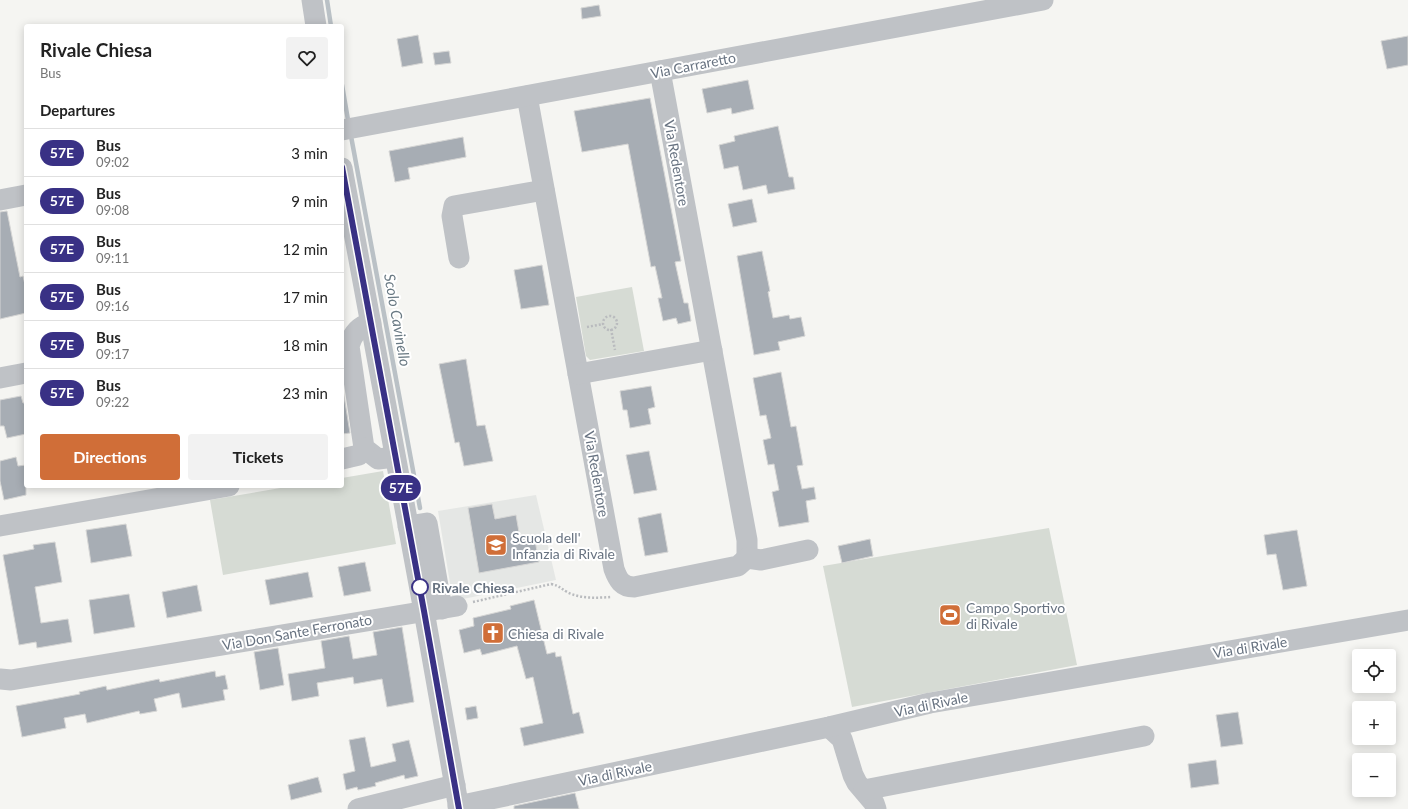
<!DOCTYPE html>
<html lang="en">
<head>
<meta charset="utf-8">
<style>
  body { margin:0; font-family:Lato,sans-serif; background:#f2f2f2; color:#222; height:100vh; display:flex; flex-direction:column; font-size:15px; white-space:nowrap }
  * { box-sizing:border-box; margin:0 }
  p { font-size:13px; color:#767676 }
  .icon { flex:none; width:22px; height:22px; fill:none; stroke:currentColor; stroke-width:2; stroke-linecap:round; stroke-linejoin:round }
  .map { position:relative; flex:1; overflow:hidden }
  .drawer { position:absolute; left:24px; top:24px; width:320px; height:464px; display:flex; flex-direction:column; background:#fff; border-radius:4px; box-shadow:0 2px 10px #0003 }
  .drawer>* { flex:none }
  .badge { padding:0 8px; border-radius:13px; font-size:14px; line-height:26px }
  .controls { position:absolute; left:1352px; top:649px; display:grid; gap:8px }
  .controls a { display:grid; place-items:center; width:44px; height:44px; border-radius:4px; background:#fff; box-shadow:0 2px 10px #0003; font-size:20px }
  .map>.badge { position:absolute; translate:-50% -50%; box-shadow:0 0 0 2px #fff }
  h2 { padding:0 16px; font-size:15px; line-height:36px }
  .round { display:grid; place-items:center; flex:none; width:42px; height:42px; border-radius:4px; background:#f2f2f2 }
  .overview { display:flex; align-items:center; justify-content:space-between; height:68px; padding:0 16px }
  h1 { font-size:19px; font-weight:700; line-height:30px }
  .button { display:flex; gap:8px; margin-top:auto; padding:8px 16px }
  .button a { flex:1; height:46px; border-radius:4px; background:#d06e38; color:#fff; font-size:16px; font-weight:700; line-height:46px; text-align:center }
  .button a+a { background:#f2f2f2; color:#222 }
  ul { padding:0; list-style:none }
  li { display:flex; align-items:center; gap:12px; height:48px; padding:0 16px; border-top:1px solid #e0e0e0 }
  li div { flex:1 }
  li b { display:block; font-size:15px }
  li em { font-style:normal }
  li .badge { min-width:44px; font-weight:700; text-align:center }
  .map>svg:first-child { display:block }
</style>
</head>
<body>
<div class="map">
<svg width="1408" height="809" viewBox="0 0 1408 809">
  <rect width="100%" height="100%" fill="#f5f5f2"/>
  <!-- built -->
  <polygon fill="#e5e7e5" points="536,495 556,580 453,601 438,511"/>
  <!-- green -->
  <g fill="#d6dbd4">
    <polygon points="632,287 644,351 590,360 586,356 576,297"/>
    <polygon points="383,471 396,544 223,575 210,500 292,486 342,486 342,478"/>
    <polygon points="1049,528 1077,665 852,707 823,566"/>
  </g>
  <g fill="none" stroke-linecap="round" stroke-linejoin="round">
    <!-- stream -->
    <g stroke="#bac1c6" stroke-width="4.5">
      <polyline points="327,0 331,26"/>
      <polyline points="342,85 348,120"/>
      <polyline points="351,136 420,508"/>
    </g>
  </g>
  <!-- building -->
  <g fill="#a7adb4" stroke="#d6d6d5">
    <polygon points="599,5 601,16 582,19 581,8"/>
    <polygon points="418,35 423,63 402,67 397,39"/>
    <polygon points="1408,36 1408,65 1387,69 1381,41"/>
    <polygon points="449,51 451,63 435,65 433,53"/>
    <polygon points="748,80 754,109 732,114 731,108 707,113 702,89"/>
    <polygon points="650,98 681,261 675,262 684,303 688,303 691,321 678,324 676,318 663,321 658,298 662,298 655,266 651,267 628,144 582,152 574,111"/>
    <polygon points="778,126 789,177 793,177 795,189 768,194 766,185 743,190 738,166 724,169 719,145 735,141 734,136"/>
    <polygon points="463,137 466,157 408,168 410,179 395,182 389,151"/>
    <polygon points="752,199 757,222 733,227 728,204"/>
    <polygon points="7,211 20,277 23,276 26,289 26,313 0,319 0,212"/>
    <polygon points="762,251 770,291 768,292 773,318 789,315 790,319 801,317 805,336 778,342 780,350 754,355 737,256"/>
    <polygon points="542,265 549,305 521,309 514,270"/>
    <polygon points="466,359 477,426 485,425 493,461 464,466 459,442 455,443 439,364"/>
    <polygon points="781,372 791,427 796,426 803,465 797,466 802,489 814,487 816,499 806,501 809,522 779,527 772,492 779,490 774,464 768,465 763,440 771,438 766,415 760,416 753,378"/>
    <polygon points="651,386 655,407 648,409 651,424 630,428 627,410 623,410 620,391"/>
    <polygon points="343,390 350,433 342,434 342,391"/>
    <polygon points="21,396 23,403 26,403 26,434 7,438 4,426 0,426 0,400"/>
    <polygon points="649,451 657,490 634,494 626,455"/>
    <polygon points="16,457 18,466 26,465 26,495 4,500 0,481 0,461"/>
    <polygon points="492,504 495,519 516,515 520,538 534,535 539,562 479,573 468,508"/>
    <polygon points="661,513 668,552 645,556 638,518"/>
    <polygon points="126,524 132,556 91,563 86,530"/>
    <polygon points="1297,530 1307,586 1283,590 1276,554 1267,555 1264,535"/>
    <polygon points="870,539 873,556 842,563 838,546"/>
    <polygon points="55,542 62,582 35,587 41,623 68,619 72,642 37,648 36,642 19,645 3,555 34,549 33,545"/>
    <polygon points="365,562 371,591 344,596 338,567"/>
    <polygon points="308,572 313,597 270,605 265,580"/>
    <polygon points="197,585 202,611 167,618 162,592"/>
    <polygon points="129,594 135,627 94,634 89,600"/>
    <polygon points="534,600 547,654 555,652 556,657 561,656 573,714 579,712 584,733 524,746 520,728 543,723 533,677 526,679 517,646 482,655 480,649 464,653 459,630 474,626 473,618 511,609 510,606"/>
    <polygon points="402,627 414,702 387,707 382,679 354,684 353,677 317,683 319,696 292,701 288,674 325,668 321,641 349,636 353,659 377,655 373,632"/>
    <polygon points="278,648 284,685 260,690 254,652"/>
    <polygon points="215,671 216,677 225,675 228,689 223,690 225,700 182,708 179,693 154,699 157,711 140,714 139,711 87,723 85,714 64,718 66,728 22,737 16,706 80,694 79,692 106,686 107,690 159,679 160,682"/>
    <polygon points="476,706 478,718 467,720 465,708"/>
    <polygon points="1238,712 1243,744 1221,747 1216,715"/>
    <polygon points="365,737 371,767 396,761 392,744 409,740 418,776 405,779 404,775 375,783 376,786 358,790 357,787 346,790 343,774 355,771 349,740"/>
    <polygon points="1216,760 1219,784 1191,788 1188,764"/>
    <polygon points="318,777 322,792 291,800 288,785"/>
    <polygon points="575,793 579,809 514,809 514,806"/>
  </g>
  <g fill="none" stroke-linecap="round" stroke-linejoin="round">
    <!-- path -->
    <g stroke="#b9bbbe" stroke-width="2.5" stroke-dasharray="2 2" stroke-linecap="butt">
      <circle cx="610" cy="323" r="7"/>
      <polyline points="587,327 603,324"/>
      <polyline points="611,329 615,350"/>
      <path d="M473,602L551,584C560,586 560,588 567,592C580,599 597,598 611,597"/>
    </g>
    <!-- minor -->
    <g stroke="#bfc2c6" stroke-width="21">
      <polyline points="312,0 316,26"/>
      <polyline points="660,71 747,540 747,558"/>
      <path d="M527,96L614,569C618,580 622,587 634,587L738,566L747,558L761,560L808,550"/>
      <polyline points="342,130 1043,0"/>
      <polyline points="342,168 424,611 459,809"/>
      <polyline points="0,200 26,195"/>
      <polyline points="459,258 452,216 454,206 544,190"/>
      <path d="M371,323C359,326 352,335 349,346L364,448L378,459L395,457"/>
      <polyline points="578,374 712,350"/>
      <polyline points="0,378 26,373"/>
      <polyline points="342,459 359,455 364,448"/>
      <polyline points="0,526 229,486"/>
      <polyline points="408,526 427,523 442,609"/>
      <polyline points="0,679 11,680 457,606"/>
      <polyline points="829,727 842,739 853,775 857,783 874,803 876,809"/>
      <polyline points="864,790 1144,736"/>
      <polyline points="458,806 829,727 930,703 1408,620"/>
      <polyline points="358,809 455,785"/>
    </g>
  </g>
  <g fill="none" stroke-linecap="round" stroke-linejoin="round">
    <!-- line casing -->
    <g stroke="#fff" stroke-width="9">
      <polyline id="line" points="342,167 424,611 459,809"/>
    </g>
    <!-- line -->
    <use href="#line" stroke="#393185" stroke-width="6"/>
  </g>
  <!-- icons -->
  <defs>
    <g id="school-square" transform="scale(1.15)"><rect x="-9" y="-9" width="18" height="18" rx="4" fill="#d06e38" stroke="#fff"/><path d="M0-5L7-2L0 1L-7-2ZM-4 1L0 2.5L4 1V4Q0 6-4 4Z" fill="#fff"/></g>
    <g id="stadium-square" transform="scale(1.15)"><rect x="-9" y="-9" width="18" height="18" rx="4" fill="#d06e38" stroke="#fff"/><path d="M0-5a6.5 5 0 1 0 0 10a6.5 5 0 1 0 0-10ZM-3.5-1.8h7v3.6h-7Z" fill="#fff"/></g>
    <g id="church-square" transform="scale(1.15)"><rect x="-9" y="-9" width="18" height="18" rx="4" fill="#d06e38" stroke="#fff"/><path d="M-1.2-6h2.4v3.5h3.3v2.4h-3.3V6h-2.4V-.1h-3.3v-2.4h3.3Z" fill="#fff"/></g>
  </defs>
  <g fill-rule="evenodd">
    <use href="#school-square" x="496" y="545"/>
    <use href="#stadium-square" x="950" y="615"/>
    <use href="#church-square" x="493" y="633"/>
  </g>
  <!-- markers -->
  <circle fill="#fff" stroke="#393185" stroke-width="2" cx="420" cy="587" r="8"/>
  <g text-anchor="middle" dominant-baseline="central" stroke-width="4" stroke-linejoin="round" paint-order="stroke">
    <!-- street labels -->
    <g font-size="14" fill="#677280" stroke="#fff">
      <text transform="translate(693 65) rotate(-11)">Via Carraretto</text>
      <text transform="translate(677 163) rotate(80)">Via Redentore</text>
      <text transform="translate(597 474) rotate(80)">Via Redentore</text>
      <text transform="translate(297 632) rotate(-10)">Via Don Sante Ferronato</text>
      <text transform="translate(1250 647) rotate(-9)">Via di Rivale</text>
      <text transform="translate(931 704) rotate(-12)">Via di Rivale</text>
      <text transform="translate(615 773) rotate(-12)">Via di Rivale</text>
    </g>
    <!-- poi labels -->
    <g font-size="14" fill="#677280" stroke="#fff" text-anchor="start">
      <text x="512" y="537">Scuola dell'<tspan x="512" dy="16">Infanzia di Rivale</tspan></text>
      <text x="966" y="607">Campo Sportivo<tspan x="966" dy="16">di Rivale</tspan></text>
      <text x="508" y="633">Chiesa di Rivale</text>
    </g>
    <!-- stop labels -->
    <g font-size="14" font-weight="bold" fill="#677280" stroke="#fff" text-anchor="start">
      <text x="432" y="587">Rivale Chiesa</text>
    </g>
    <!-- water labels -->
    <g font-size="15" font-style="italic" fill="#697983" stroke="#fff">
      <text transform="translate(398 320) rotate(80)">Scolo Cavinello</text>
    </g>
  </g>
</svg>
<div class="controls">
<a><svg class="icon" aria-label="locate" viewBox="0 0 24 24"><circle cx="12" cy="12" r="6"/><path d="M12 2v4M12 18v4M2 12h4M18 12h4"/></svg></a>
<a>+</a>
<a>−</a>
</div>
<b class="badge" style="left:401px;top:488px;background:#393185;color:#fff">57E</b>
<section class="drawer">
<div class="overview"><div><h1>Rivale Chiesa</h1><p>Bus</p></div><a class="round"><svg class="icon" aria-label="heart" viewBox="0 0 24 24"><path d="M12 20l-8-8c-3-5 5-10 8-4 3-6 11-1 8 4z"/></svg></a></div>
<h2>Departures</h2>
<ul>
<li><span class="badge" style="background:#393185;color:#fff">57E</span><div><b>Bus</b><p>09:02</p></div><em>3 min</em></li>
<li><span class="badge" style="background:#393185;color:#fff">57E</span><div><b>Bus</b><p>09:08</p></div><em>9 min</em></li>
<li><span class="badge" style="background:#393185;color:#fff">57E</span><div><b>Bus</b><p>09:11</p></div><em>12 min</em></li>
<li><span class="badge" style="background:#393185;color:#fff">57E</span><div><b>Bus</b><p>09:16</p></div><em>17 min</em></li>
<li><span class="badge" style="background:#393185;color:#fff">57E</span><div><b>Bus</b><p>09:17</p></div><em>18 min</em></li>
<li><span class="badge" style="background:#393185;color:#fff">57E</span><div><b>Bus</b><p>09:22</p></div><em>23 min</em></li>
</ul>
<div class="button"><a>Directions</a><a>Tickets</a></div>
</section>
</div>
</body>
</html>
